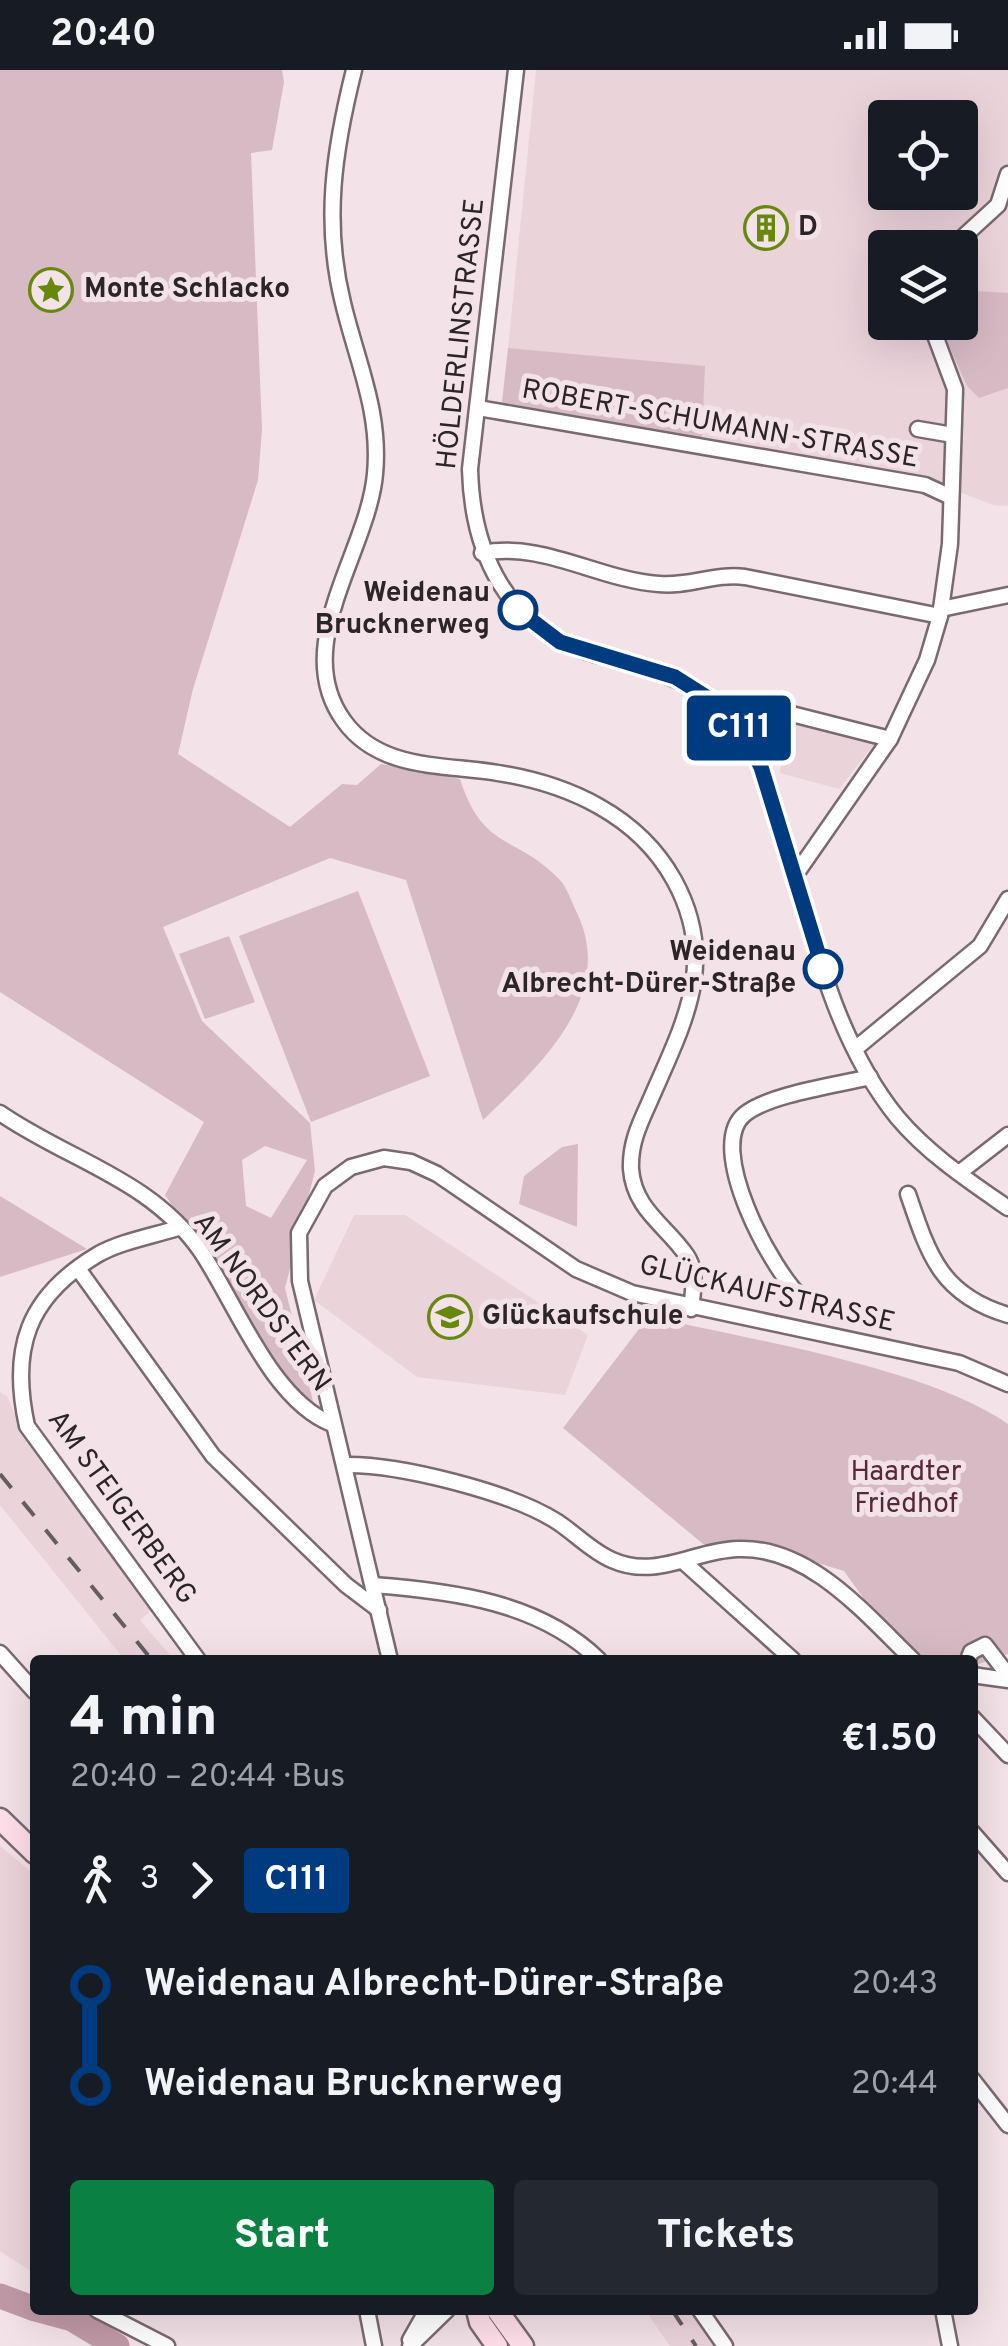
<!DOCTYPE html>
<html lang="en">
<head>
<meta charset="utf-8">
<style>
  body { margin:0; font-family:Overpass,sans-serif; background:#242831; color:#f1f3f6; height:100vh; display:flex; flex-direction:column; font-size:38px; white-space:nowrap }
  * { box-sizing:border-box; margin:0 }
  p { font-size:32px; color:#9ea1a6 }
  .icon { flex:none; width:55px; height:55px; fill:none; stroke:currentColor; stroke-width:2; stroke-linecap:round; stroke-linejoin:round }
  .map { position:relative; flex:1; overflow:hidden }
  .sheet { position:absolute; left:30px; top:1585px; width:948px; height:660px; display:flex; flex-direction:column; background:#171b24; border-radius:10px; box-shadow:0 10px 40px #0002 }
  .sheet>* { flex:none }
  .badge { padding:0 20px; border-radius:8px; font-size:35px; line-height:65px }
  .fabs { position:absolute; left:868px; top:30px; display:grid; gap:20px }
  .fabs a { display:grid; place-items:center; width:110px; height:110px; border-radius:10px; background:#171b24; box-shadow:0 10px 40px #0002; font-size:50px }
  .map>.badge { position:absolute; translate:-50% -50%; box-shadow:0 0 0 5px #fff }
  .legs { display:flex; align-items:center; gap:15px; height:110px; padding:0 40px; font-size:32px }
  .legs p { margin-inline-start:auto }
  .head { display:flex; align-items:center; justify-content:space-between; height:170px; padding:0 40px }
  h1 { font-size:55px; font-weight:800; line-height:75px }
  .button { display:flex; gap:20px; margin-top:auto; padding:20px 40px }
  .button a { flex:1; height:115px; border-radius:10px; background:#0b8043; color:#fff; font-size:40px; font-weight:800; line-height:115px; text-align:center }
  .button a+a { background:#242831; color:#f1f3f6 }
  ul { padding:0 40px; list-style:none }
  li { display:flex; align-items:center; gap:35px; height:100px; font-size:38px }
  li i { display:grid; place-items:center; width:15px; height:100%; margin:0 12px; background:currentColor }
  li i::after { content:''; width:25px; height:25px; margin:-12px; border:8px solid; border-radius:50%; background:#171b24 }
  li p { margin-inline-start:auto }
  li:first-child i { background:linear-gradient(#0000 50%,currentColor 0) }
  li:last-child i { background:linear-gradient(currentColor 50%,#0000 0) }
  .status { display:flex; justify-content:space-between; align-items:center; height:70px; padding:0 50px; background:#171b24; direction:ltr }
  .status svg { height:28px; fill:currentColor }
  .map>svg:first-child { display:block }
</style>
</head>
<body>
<div class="status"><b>20:40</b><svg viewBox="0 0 49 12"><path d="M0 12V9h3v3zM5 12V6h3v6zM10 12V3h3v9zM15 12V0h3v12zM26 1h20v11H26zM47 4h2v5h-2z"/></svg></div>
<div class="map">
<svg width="1008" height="2276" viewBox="0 0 1008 2276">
  <rect width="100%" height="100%" fill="#f3e2e7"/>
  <!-- built -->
  <g fill="#ebd3da" fill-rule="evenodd">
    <path d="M536,0H1008V436L993,435L941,415L702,373L704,297L508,278ZM885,48H960V122H885ZM885,178H960V252H885Z"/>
    <polygon points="759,642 876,672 839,719 780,703 784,674 781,667 755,661"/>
    <polygon points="354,1145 405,1145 588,1265 565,1325 417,1307 314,1230"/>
    <polygon points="0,1322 7,1326 22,1363 156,1537 140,1550 174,1590 125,1590 0,1435"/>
    <polygon points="0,1776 35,1805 35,2204 0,2181"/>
    <polygon points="645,2240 693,2240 716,2276 670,2276"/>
  </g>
  <!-- green -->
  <g fill="#d7bbc4" fill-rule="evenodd">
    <path d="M0,0H282L284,12L272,80L251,83L262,360L258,410L193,619L178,684L290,757L342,714L357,715L381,694L460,709C483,781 515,764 559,809C567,817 572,833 577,843C617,927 538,997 483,1050L406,810L330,788L163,857L202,951L310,1053L315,1101L285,1218L313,1331L290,1316L237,1227L165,1125L204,1052L0,922ZM265,1076L307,1090L271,1148L246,1136L242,1090Z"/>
    <polygon points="960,220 1008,223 1008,318 979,328 967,316 942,260 941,253 960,252"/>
    <polygon points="508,278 705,296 702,370 502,332"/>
    <polygon points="358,821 430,1006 311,1052 239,866"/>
    <polygon points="229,866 255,932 205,949 179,884"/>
    <polygon points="578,1074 577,1157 519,1134 524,1106 562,1077"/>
    <polygon points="0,1126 87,1179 0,1207"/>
    <path d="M649,1246C749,1270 926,1297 1008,1354V1584L973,1596L972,1590L917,1586L882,1554L844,1501L765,1477L708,1478L563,1358Z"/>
  </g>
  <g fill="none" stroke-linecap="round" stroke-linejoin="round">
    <!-- river -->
    <g stroke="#c099a6" stroke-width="25">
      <polyline points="0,2226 35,2239"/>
      <polyline points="39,2240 72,2249 117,2276"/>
    </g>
    <!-- street casing -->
    <g stroke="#796a6f" stroke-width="19">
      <g id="street">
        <path d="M354,0C334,80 323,152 343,233C357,292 381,342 375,404C368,482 289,576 344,651C380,701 445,694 498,703C568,714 638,745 674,810C720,893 682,956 649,1033C639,1055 630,1074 631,1099C634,1140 667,1156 687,1186C697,1201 693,1222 691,1239"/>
        <path d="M516,0L470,399C472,482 507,560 594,584C650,599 708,612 743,663C768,699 777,749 789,791C816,878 838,974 897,1047C928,1084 969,1111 1008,1138"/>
        <polyline points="951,178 998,135 1008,104"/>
        <polyline points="478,338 925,415 951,427"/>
        <polyline points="918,359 953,365"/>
        <path d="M482,483C543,471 599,510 659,514C688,517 715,503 745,507L940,546"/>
        <polyline points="941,539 1008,525"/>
        <polyline points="723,638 744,634 764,637 890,669"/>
        <polyline points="794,807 890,669 927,590 940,546 950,474 955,319 930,252"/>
        <polyline points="855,979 980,876 1008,829"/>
        <path d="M0,1043C68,1090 150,1109 200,1180C236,1233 271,1330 332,1354"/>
        <polyline points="959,1103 1008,1065"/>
        <path d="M908,1124C929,1186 941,1225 1008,1245"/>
        <path d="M178,1158C152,1166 119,1172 97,1185C27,1227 10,1279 27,1356L198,1590"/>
        <polyline points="79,1200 213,1386 346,1515 379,1540"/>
        <path d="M802,1228C772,1201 704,1076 745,1044C770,1024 838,1015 870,1007"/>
        <path d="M345,1395C399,1394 510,1422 556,1451C575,1463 591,1481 612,1490C656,1510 695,1480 738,1479C810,1476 866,1545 913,1590"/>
        <polyline points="685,1493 793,1590"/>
        <path d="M373,1515C452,1521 540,1532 599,1590"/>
        <polyline points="0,1583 35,1622"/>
        <polyline points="390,1590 300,1211 299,1163 325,1116 351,1097 384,1088 411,1092 437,1104 576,1199 632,1223 959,1293 1008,1314"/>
        <polyline points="968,1590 971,1582 985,1575 1008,1605"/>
        <polyline points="972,1605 1008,1610"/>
        <polyline points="972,1647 1008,1685"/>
        <polyline points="972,1762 1008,1803"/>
        <polyline points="972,2009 1008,2055"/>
        <polyline points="97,2240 167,2276"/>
        <polyline points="367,2240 374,2276"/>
        <polyline points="700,2240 725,2276"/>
        <polyline points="943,2240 950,2276"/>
        <polyline points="410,2270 427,2240"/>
        <polyline points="410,2276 447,2240"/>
      </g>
    </g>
    <!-- secondary casing -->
    <g stroke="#796a6f" stroke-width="25">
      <g id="secondary">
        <polyline points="0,1749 35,1783"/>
        <polyline points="477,2240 480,2252 497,2276"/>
        <polyline points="497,2240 523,2276"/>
      </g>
    </g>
    <!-- street -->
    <use href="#street" stroke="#fff" stroke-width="14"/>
    <!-- secondary -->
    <use href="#secondary" stroke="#fedfea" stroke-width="20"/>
    <!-- rail -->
    <g stroke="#675d60" stroke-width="4" stroke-dasharray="18 18" stroke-linecap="butt">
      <polyline points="0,1404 152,1590"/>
      <polyline points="672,2240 696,2276"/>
    </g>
  </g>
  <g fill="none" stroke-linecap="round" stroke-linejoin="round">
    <!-- line-1 casing -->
    <g stroke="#fff" stroke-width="22">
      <polyline id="line-1" points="518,540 560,572 675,607 724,638 744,664 761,697 823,899"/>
    </g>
    <!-- line-1 -->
    <use href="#line-1" stroke="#003b80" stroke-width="15"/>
  </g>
  <!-- icons -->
  <defs>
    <g id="building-ring" transform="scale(2.25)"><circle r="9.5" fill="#f3e2e7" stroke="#67890b" stroke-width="1.5"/><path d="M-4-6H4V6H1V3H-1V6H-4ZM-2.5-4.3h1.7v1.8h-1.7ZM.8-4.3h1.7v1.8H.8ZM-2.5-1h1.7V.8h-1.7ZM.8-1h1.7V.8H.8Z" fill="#67890b"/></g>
    <g id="sight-ring" transform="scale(2.25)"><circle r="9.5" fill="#f3e2e7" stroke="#67890b" stroke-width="1.5"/><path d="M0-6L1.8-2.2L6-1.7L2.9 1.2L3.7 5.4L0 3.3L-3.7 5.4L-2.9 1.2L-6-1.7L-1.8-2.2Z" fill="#67890b"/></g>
    <g id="school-ring" transform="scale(2.25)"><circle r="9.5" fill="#f3e2e7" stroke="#67890b" stroke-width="1.5"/><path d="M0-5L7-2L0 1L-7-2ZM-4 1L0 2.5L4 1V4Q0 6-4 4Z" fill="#67890b"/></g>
  </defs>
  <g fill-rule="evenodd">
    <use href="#building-ring" x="766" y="158"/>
    <use href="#sight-ring" x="51" y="220"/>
    <use href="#school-ring" x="450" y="1247"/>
  </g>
  <!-- markers -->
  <g fill="#fff" stroke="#003b80" stroke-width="5">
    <circle cx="518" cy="540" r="18"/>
    <circle cx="823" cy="899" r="18"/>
  </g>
  <g text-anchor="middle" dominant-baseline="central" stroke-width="10" stroke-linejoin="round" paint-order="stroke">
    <!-- poi labels -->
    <g font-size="28" font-weight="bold" fill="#2b2527" stroke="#f3e2e7" text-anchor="start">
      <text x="798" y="158">D</text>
      <text x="84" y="220">Monte Schlacko</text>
      <text x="482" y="1247">Glückaufschule</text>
    </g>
    <!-- street labels -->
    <g font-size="28" fill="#2b2527" stroke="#f3e2e7">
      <text transform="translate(462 264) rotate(-84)">HÖLDERLINSTRASSE</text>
      <text transform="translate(720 355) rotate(10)">ROBERT-SCHUMANN-STRASSE</text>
      <text transform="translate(767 1225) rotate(13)">GLÜCKAUFSTRASSE</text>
      <text transform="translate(261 1233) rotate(54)">AM NORDSTERN</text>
      <text transform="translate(121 1438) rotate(54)">AM STEIGERBERG</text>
    </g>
    <!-- stop labels -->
    <g font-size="28" font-weight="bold" fill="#2b2527" stroke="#f3e2e7" text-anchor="end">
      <text x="490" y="524">Weidenau<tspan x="490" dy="32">Brucknerweg</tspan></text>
      <text x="796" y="883">Weidenau<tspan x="796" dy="32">Albrecht-Dürer-Straße</tspan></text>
    </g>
    <!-- park labels -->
    <g font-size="28" fill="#59273b" stroke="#f3e2e7">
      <text x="906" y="1403">Haardter<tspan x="906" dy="32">Friedhof</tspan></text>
    </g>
  </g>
</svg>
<div class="fabs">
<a><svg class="icon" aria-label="locate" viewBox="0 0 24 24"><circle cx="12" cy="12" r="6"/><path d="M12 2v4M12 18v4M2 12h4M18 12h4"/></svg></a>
<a><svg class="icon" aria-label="layers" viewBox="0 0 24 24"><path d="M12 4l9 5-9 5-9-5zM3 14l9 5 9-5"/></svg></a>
</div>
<b class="badge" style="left:739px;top:658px;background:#003b80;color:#fff">C111</b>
<section class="sheet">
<div class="head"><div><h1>4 min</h1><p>20:40 – 20:44 · Bus</p></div><b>€1.50</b></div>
<div class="legs"><svg class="icon" aria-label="walk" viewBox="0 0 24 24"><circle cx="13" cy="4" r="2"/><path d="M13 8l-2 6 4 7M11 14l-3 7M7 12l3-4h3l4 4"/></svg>3<svg class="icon" aria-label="forward" viewBox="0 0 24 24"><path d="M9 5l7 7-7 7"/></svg><b class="badge" style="background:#003b80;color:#fff">C111</b></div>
<ul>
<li><i style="color:#003b80"></i><b>Weidenau Albrecht-Dürer-Straße</b><p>20:43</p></li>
<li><i style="color:#003b80"></i><b>Weidenau Brucknerweg</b><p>20:44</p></li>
</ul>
<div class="button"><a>Start</a><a>Tickets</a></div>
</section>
</div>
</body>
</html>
